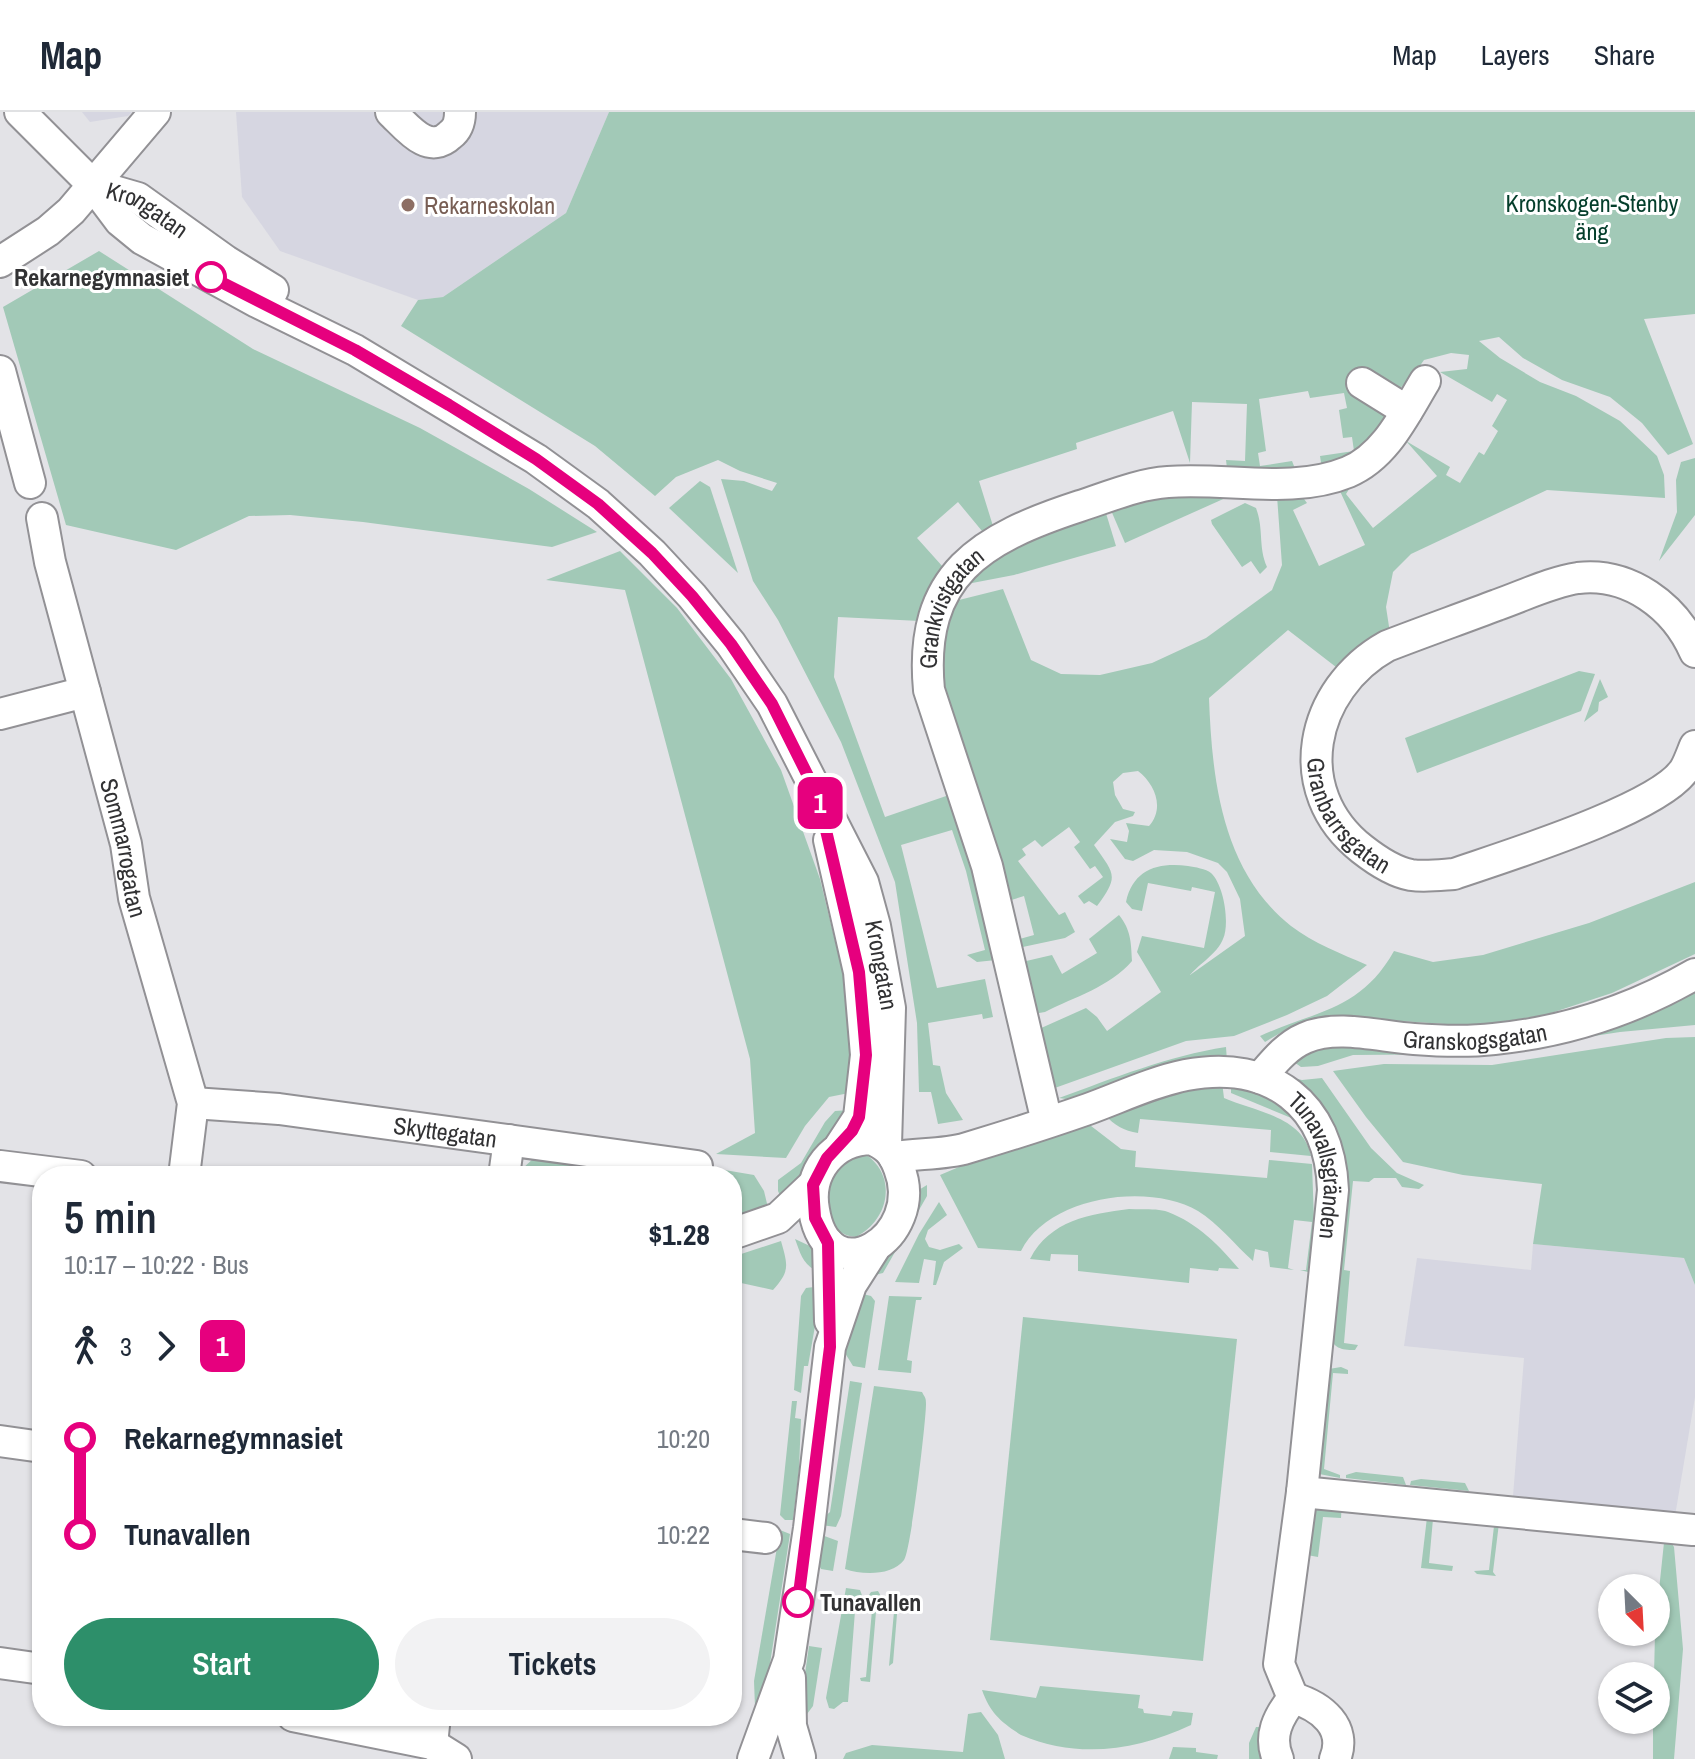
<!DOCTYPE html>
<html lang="en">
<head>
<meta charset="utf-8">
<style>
  body { margin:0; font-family:"Archivo Narrow",sans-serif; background:#f2f2f3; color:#1f2937; height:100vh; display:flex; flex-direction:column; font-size:30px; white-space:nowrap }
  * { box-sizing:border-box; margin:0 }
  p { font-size:26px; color:#747a83 }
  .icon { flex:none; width:44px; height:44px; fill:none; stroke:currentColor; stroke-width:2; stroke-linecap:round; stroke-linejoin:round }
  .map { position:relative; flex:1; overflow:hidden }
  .details { position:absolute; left:32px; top:1054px; width:710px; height:560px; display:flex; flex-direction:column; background:#fff; border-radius:32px; box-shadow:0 2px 6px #0004 }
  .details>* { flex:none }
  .badge { padding:0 16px; border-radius:12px; font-size:28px; line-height:52px }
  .needle { width:52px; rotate:156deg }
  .buttons { position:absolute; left:1598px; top:1462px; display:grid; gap:16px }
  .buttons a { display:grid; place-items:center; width:72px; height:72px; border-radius:50%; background:#fff; box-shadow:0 2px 6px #0004; font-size:40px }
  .map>.badge { position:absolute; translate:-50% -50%; box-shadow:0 0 0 4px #fff }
  .legs { display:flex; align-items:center; gap:12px; height:88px; padding:0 32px; font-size:26px }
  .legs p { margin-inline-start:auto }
  .head { display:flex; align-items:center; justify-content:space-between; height:136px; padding:0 32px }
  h1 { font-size:44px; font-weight:600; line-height:60px }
  .action { display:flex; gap:16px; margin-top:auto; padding:16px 32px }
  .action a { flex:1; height:92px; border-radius:48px; background:#2d8f6a; color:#fff; font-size:32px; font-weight:600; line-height:92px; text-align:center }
  .action a+a { background:#f2f2f3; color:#1f2937 }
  ul { padding:0 32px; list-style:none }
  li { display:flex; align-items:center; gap:28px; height:96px; font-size:30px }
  li i { display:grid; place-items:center; width:12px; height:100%; margin:0 10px; background:currentColor }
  li i::after { content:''; width:20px; height:20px; margin:-10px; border:6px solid; border-radius:50%; background:#fff }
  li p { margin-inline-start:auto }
  li:first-child i { background:linear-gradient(#0000 50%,currentColor 0) }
  li:last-child i { background:linear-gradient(currentColor 50%,#0000 0) }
  header { display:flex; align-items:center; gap:48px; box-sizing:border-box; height:112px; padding:0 40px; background:#fff; border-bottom:2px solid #e0e1e3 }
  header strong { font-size:38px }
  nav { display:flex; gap:44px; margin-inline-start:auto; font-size:28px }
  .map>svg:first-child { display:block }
</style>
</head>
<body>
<header>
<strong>Map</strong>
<nav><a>Map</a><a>Layers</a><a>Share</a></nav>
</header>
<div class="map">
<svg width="1695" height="1647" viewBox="0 0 1695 1647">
  <rect width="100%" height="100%" fill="#e3e3e7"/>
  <!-- built -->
  <g fill="#d6d6e1">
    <polygon points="82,0 132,0 128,4 90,10"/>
    <polygon points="236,0 609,0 566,101 443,185 418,188 280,139 242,85"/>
    <polygon points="1533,1132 1684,1146 1695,1173 1695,1285 1675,1404 1513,1384 1524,1246 1404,1234 1417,1146 1531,1158"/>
  </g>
  <!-- green -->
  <g fill="#a2c9b7">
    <path d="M609,0H1695V202L1644,207L1693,332L1668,343L1642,311L1610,285L1562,268L1523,246L1499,225L1479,229L1500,246L1540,270L1576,284L1620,309L1657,344L1664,363L1665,386L1547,378L1411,442L1393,460L1386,495L1390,521L1336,555L1288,518L1209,586C1212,668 1222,759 1291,814C1313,831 1342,842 1367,853L1327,884L1287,903L1234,924L1186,929L1052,977L1039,917L1086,896L1097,905L1107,919L1161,880L1137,840L1142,824L1204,836L1215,780L1192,775L1191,779L1148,771L1142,799L1132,797L1126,790C1133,758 1157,750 1188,754C1195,755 1206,757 1211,761C1224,773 1230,812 1223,827C1217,842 1199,852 1190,863L1245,824L1240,787L1227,760L1218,751L1187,740L1154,738L1133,749L1125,747L1110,727L1127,730L1129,719L1126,711L1149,714C1165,696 1155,672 1138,659L1123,661L1113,670L1115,683L1123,697L1135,700L1133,704L1115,710L1094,733C1114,762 1120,763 1097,794L1089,789L1084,792L1078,784L1103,765L1095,754L1090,757L1074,735L1080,730L1069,715L1042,735L1035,728L1022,737L1026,743L1018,749L1059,803L1065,800L1075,820L1065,826L1018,836L1016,828L1034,823L1024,784L1008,789L934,543L955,489L1003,477L1031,548L1061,562L1100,563L1152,551L1206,526L1272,478L1282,453L1277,384L1301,383L1307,391L1293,398L1319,454L1365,433L1339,377L1325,383L1326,379L1353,371L1346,382L1373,416L1437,364L1406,329L1450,355L1446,363L1460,371L1479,340L1484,343L1498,319L1492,314L1507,288L1497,282L1492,290L1440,260L1467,257L1469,243L1451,241L1424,248L1412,265L1397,279L1388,304L1361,338L1322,357L1320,344L1354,339L1352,325L1343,326L1339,298L1347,296L1344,281L1310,286L1308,279L1259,287L1266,339L1258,341L1260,354L1292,349L1296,359L1227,356L1226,348L1245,349L1247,292L1192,290L1190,351L1173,299L1076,331L1077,337L979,369L993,414L982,419L958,390L917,426L943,455L920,509L838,505L834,565L885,705L949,683L984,793L996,848L977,850L967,843L985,838L966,759L952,718L901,733L937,876L985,867L993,905L983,907L982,902L928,911L933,953L940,954L946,981L963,1008L938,1012L931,980H919L917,911L895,770L841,630L778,508L753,469L721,367L744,369L772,379L777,371L740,359L718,348L676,365L655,384L595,334L401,214L418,188L443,185L566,101Z"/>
    <polygon points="99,139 253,237 420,316 529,377 597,420 552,435 363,410 290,403 249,404 176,438 66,413 3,195"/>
    <polygon points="1695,346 1695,403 1659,449 1677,400 1676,368 1681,350"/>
    <polygon points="700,369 710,375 738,461 669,396"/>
    <polygon points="1182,380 1230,384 1125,431 1110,396"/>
    <path d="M1245,391L1256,396C1264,417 1258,435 1267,455L1260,462L1251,449L1242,455L1212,412L1211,408Z"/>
    <polygon points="1105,398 1116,434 1014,463 967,472 1006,433"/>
    <polygon points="620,439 677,496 731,567 781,658 820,767 843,862 854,899 854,980 829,985 805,1014 786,1046 716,1042 755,1021 750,947 625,478 546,468"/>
    <polygon points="1579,559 1595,562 1581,599 1417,661 1405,626"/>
    <polygon points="1600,567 1608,585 1599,590 1598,599 1584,610"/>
    <path d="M1695,770V842L1612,881L1545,903L1474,914L1327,904L1287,917L1265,930L1260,924C1317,898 1360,899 1394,839L1433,850L1483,843L1589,811Z"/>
    <path d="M1119,803C1131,818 1131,830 1132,849C1110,875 1074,885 1045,900L1033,902L1022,850L1052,843L1062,862L1097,841L1089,827Z"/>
    <polygon points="1695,869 1695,913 1620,920 1477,942 1353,943 1318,954 1301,955 1294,950 1319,931 1476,935"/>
    <polygon points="1695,925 1695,1173 1684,1146 1533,1132 1542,1072 1463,1063 1403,1050 1366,1005 1333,959 1384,952 1492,953 1666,926"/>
    <path d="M1226,935L1227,949L1073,988L1059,986C1114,966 1168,944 1226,935Z"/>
    <path d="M1289,965L1302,968L1322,966L1371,1036L1397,1061L1424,1073L1419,1077L1402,1075L1396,1066H1374L1369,1070L1353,1069L1344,1158L1350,1159L1344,1231L1358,1233L1355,1238C1340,1238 1334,1236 1329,1223L1343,1074Z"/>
    <path d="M1222,970L1224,986C1256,1000 1303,1004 1311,1044L1270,1040L1271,1018L1140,1007L1138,1021C1124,1019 1114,1013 1105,1003L1136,987Z"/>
    <polygon points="1231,970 1266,980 1301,1010 1231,981"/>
    <polygon points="850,998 784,1092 778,1079 778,1068 801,1051 825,1010 835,999"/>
    <path d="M1082,1007L1121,1037L1136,1039L1135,1055L1267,1066L1269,1048L1312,1052L1314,1108L1308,1160L1300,1158H1306L1312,1110L1294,1108L1288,1156L1294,1158L1270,1155L1268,1140L1255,1137L1253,1149C1235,1133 1218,1111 1198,1099C1149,1070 1048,1084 1021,1139L978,1136L940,1063L1025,1027Z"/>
    <path d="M862,1040C898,1061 891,1107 856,1125C852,1124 847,1124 844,1122C821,1110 823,1068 839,1052C844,1046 854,1044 862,1040Z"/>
    <polygon points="535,1045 601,1052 600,1064 520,1064 521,1058"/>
    <polygon points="701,1054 754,1063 764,1079 769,1100 732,1113 732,1064 700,1064"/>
    <polygon points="927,1073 927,1084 883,1161 870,1164 917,1079"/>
    <polygon points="939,1090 947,1103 928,1118 925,1127 929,1135 940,1138 959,1132 963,1136 944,1150 936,1173 933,1173 936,1149 924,1147 919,1171 895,1170 919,1122"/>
    <path d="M1129,1097C1141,1098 1157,1096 1168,1100C1197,1111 1220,1134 1239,1157L1219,1156L1218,1159L1190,1156L1189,1171L1078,1159V1143L1051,1142L1050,1149L1030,1147C1050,1108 1090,1102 1129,1097Z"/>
    <path d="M795,1127L812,1135L820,1148L815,1158C802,1151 800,1140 795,1127Z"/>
    <path d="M781,1129C788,1154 790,1159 773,1178L732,1169V1145Z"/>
    <polygon points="822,1174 808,1254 804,1254 801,1281 794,1278 801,1184 806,1176"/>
    <polygon points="855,1180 871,1184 875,1189 865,1256 853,1254 845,1241"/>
    <polygon points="889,1184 922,1185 921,1188 916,1188 907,1248 912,1249 911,1261 878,1258"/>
    <polygon points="1023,1205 1237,1227 1203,1549 990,1528"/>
    <polygon points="1341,1255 1348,1258 1348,1262 1333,1261 1324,1357 1340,1363 1340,1366 1314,1361 1329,1257"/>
    <polygon points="850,1269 862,1271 841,1404 836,1415 821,1413 822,1407 830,1400"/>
    <path d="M874,1274L922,1280C925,1286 926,1285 926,1292C926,1310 911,1438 904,1448C892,1464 862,1463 845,1457Z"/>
    <polygon points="792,1289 797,1289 795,1306 801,1307 799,1357 793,1408 785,1408 780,1403"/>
    <polygon points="1356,1360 1403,1365 1406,1373 1346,1366 1346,1363"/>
    <polygon points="1421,1367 1465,1371 1469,1379 1410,1373 1411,1369"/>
    <polygon points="1342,1389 1341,1406 1323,1405 1318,1445 1307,1443 1313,1395"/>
    <polygon points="1428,1397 1433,1407 1429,1451 1453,1454 1452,1459 1421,1456"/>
    <polygon points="1479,1401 1500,1403 1493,1460 1496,1464 1477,1462 1474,1459 1489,1458 1494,1414 1472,1412"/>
    <polygon points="780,1418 790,1422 763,1597 755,1595 754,1569"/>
    <polygon points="1665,1421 1674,1435 1683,1537 1674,1647 1653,1647 1653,1608 1656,1608 1656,1564 1654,1564 1656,1478 1659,1478"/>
    <polygon points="819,1422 838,1429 833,1459 821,1457 815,1445"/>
    <polygon points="846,1476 860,1478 863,1486 856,1486 848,1590 843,1590 834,1597 829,1596 826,1586"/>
    <polygon points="878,1479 883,1488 877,1488 870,1570 861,1569 860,1566 866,1565 873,1487 867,1486 871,1480"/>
    <polygon points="890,1485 903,1487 903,1490 898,1490 893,1551 889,1554 895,1489 889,1488"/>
    <polygon points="809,1534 822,1536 813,1594 807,1602 799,1603"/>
    <path d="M1040,1574L1140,1583L1138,1596L1143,1597L1144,1601L1171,1604L1173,1599L1193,1601L1191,1613C1135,1639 1078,1647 1021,1623C1001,1610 990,1601 982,1578L1036,1586Z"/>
    <polygon points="981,1600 998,1623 1005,1647 843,1647 846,1641 872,1633 963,1640 968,1602"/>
    <polygon points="1256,1615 1264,1615 1260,1647 1249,1647 1249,1631"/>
    <polygon points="1173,1635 1196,1636 1196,1640 1218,1643 1217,1647 1169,1647"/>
  </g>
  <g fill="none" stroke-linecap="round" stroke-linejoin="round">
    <!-- minor casing -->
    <g stroke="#929195" stroke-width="34">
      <g id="minor">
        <path id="s1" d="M20,0L93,73L120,109L142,127L257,190L355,238L536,347L598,392L652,441L692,484L731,532L772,592L863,770L875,814L890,896L886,1033"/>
        <path d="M391,0C407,15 428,44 450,23C458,17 460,10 460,0"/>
        <path id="s2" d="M93,73L138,86L226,149L273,178"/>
        <polyline points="0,150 48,119 71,99 155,0"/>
        <polyline points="0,259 30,371"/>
        <polyline points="1362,271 1407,299"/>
        <path id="s3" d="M42,406L50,450L126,732L134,786L193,991L184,1064"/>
        <path id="s4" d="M1695,540C1675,494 1629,460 1578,466C1551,470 1523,484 1497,493C1460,507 1423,520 1387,534C1310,577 1288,679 1362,737C1376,748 1394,760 1411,763C1425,765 1440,763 1454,762C1503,745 1660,697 1685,657C1689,650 1692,641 1695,634"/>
        <polyline points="0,602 85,580"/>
        <polyline points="829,728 859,860 866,943 859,1005 840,1034"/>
        <path id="s5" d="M1260,966C1273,951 1286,934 1305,926C1337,912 1381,925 1414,927C1440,929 1468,930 1494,927C1565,920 1633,898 1695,862"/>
        <path id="s6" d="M193,991L279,997L697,1054"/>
        <path id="s7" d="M1047,1010L987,754L929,578C918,462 982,426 1080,394C1108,385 1138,372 1168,370C1226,365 1292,383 1348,360C1386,344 1405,302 1425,269"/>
        <path d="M871,1027C887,1034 893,1040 899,1056C927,1126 828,1185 814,1098C807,1060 833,1028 871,1027Z"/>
        <path id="s8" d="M894,1045C918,1041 944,1043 967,1036C1007,1024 1048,1011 1088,997C1121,985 1152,970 1186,963C1271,947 1330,992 1333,1078L1302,1380L1279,1552L1293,1586"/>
        <polyline points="0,1054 81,1064"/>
        <polyline points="504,1064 509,1028"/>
        <polyline points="732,1122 778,1106 813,1073"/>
        <polyline points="828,1131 830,1209"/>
        <polyline points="0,1329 42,1335"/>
        <polyline points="1302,1380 1693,1418"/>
        <polyline points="732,1422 766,1426"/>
        <polyline points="0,1551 42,1557"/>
        <polyline points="790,1566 791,1614 800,1645"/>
        <path d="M1293,1586C1321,1594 1348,1615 1335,1647"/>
        <polyline points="293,1604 432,1632 456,1647"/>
        <polyline points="432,1632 435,1604"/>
        <polyline points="753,1647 789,1548 809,1416 830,1235 851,1173 874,1137"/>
        <path d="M1278,1647C1268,1624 1278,1605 1293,1586"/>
      </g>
    </g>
    <!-- minor -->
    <use href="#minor" stroke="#fff" stroke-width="30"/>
  </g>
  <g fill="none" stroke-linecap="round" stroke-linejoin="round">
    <!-- line-1 casing -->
    <g stroke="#fff" stroke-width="18">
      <polyline id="line-1" points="211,165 355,238 449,293 536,347 598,392 652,441 692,484 731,532 772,592 818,684 859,860 866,943 859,1005 852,1019 827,1046 813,1073 815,1106 828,1131 830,1235 798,1490"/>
    </g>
    <!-- line-1 -->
    <use href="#line-1" stroke="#e6007e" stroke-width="12"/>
  </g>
  <!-- markers -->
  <circle fill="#8d6e63" stroke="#fff" stroke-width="3" cx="408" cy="93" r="8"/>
  <g fill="#fff" stroke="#e6007e" stroke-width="4">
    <circle cx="211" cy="165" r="14"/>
    <circle cx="798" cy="1490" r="14"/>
  </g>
  <g text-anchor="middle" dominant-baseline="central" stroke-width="6" stroke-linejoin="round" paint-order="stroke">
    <!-- park labels -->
    <g font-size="24" fill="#043e2b" stroke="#fff">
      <text x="1592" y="91">Kronskogen-Stenby<tspan x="1592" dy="28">äng</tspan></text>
    </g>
    <!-- education labels -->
    <g font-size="24" fill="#785e54" stroke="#fff" text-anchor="start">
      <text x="424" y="93">Rekarneskolan</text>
    </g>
    <!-- street labels -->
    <g font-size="24" fill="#323234" stroke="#fff">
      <text stroke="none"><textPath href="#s2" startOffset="60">Krongatan</textPath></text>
      <text stroke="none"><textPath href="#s7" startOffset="536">Grankvistgatan</textPath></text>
      <text stroke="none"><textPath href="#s4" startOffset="558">Granbarrsgatan</textPath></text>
      <text stroke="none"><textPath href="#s3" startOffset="340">Sommarrogatan</textPath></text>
      <text stroke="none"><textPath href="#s1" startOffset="1256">Krongatan</textPath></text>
      <text stroke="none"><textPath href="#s5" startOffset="232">Granskogsgatan</textPath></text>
      <text stroke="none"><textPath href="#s6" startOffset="254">Skyttegatan</textPath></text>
      <text stroke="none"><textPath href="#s8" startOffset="494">Tunavallsgränden</textPath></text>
    </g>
    <!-- stop labels -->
    <g font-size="24" font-weight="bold" fill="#323234" stroke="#fff" text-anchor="end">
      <text x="189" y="165">Rekarnegymnasiet</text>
      <text x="820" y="1490" text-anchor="start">Tunavallen</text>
    </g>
  </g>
</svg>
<div class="buttons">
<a><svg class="needle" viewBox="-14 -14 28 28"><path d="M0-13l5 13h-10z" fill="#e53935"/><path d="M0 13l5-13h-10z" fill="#747a83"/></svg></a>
<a><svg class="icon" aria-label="layers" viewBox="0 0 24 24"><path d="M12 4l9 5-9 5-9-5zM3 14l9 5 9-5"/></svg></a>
</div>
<b class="badge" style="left:820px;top:691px;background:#e6007e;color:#fff">1</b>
<section class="details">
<div class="head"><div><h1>5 min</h1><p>10:17 – 10:22 · Bus</p></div><b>$1.28</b></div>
<div class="legs"><svg class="icon" aria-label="walk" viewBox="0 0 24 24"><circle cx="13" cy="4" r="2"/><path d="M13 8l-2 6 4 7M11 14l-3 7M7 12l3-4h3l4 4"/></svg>3<svg class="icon" aria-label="forward" viewBox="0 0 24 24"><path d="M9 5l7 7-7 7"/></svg><b class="badge" style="background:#e6007e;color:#fff">1</b></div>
<ul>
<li><i style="color:#e6007e"></i><b>Rekarnegymnasiet</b><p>10:20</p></li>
<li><i style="color:#e6007e"></i><b>Tunavallen</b><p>10:22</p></li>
</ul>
<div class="action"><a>Start</a><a>Tickets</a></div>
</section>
</div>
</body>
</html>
